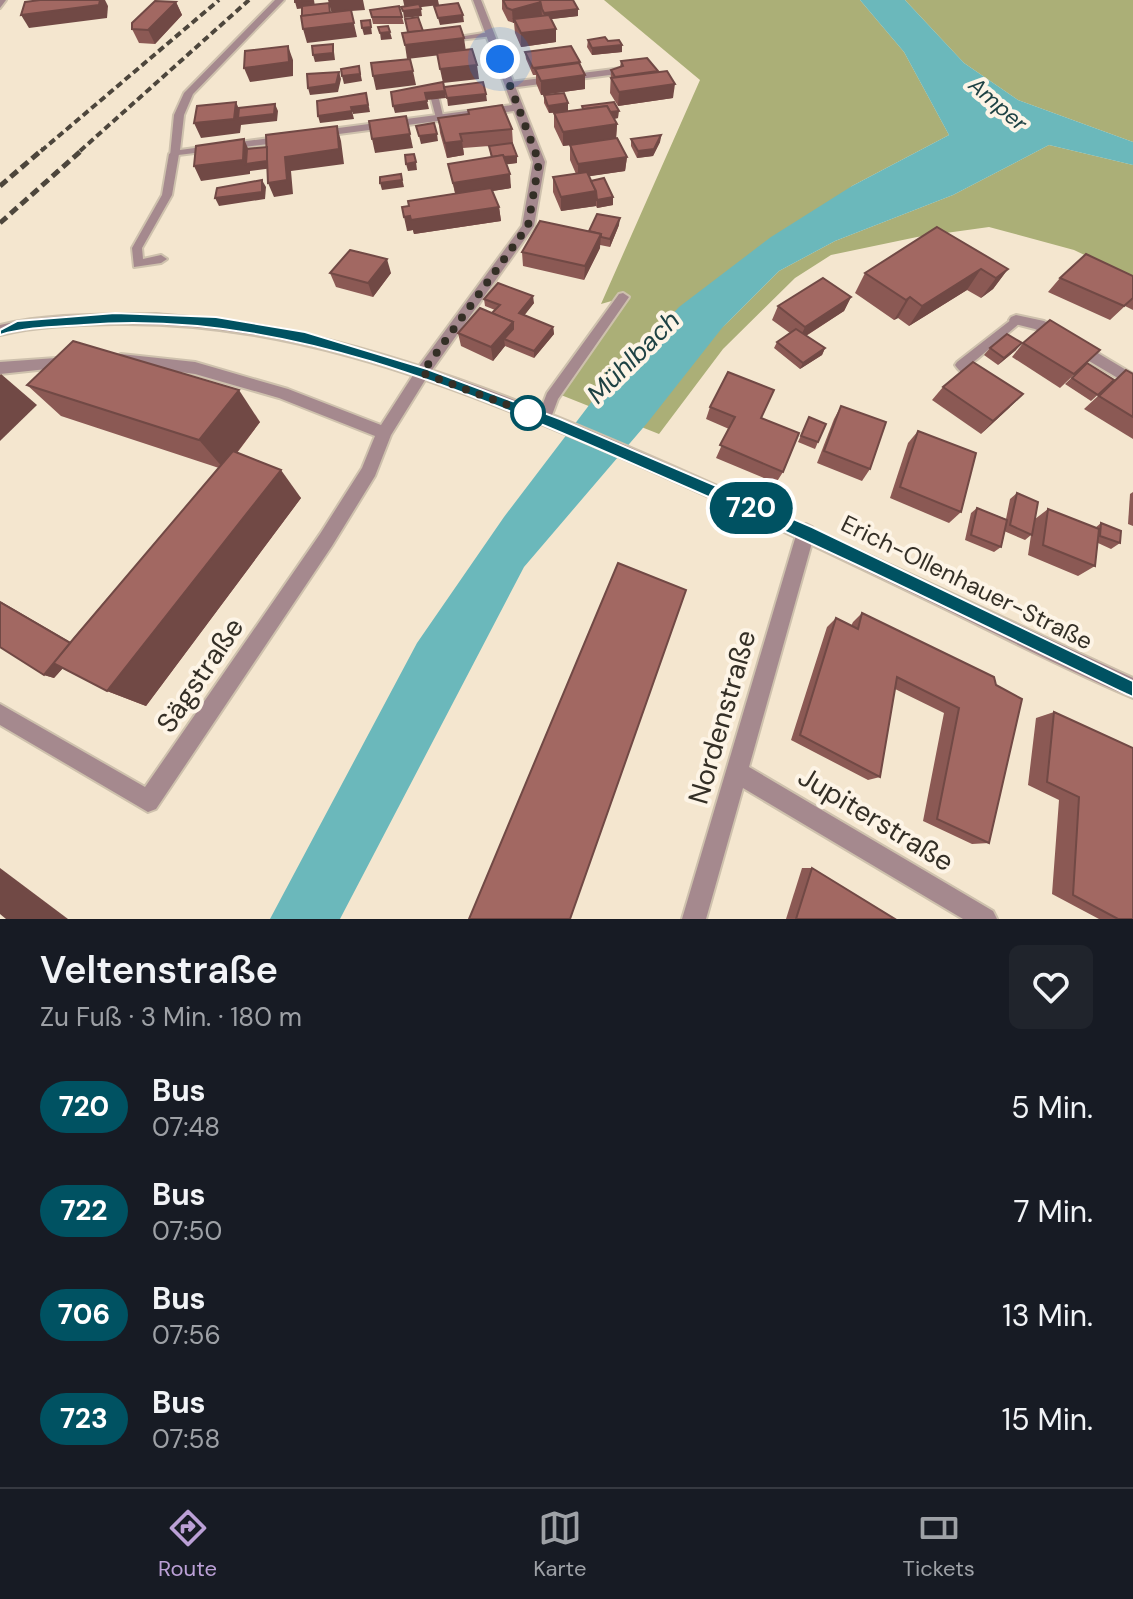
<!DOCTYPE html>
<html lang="de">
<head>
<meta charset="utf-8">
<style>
  body { margin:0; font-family:"DM Sans",sans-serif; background:#20242c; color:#f1f3f6; height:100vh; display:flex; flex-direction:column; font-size:30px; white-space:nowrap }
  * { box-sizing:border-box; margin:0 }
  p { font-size:26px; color:#9ea1a6 }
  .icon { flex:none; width:44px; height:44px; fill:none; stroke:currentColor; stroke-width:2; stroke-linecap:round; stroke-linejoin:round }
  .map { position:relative; height:919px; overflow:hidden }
  .sheet { display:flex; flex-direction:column; background:#171b24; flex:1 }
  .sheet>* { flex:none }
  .badge { padding:0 16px; border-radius:26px; font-size:28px; line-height:52px }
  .you { position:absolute; width:40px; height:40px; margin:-20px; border:6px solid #fff; border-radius:50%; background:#1a73e8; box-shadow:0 0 0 12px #1a73e833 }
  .map>.badge { position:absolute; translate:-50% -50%; box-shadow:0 0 0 4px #fff }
  .round { display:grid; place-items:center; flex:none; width:84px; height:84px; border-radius:12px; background:#20242c }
  .summary { display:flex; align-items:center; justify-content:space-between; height:136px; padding:0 40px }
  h1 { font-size:38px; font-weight:600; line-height:60px }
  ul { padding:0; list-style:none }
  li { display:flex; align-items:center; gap:24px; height:104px; padding:0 40px }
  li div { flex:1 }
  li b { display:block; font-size:30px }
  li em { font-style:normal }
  li .badge { min-width:88px; font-weight:700; text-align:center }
  .tabs { display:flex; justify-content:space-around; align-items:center; height:112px; border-top:2px solid #363941; background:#171b24; font-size:22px; color:#9ea1a6 }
  .tabs a { display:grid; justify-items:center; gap:4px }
  .tabs .selected { color:#bba0d6 }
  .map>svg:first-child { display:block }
</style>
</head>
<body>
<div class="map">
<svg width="1133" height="919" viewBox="0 0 1133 919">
  <rect width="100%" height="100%" fill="#f4e6cf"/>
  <!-- forest -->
  <g fill="#abaf77">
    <polygon points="604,0 860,0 904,52 949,135 852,186 722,328 779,271 835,241 953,195 1049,145 1133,165 1133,278 1074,250 989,227 917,237 831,255 795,278 723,349 659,434 561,395 622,298 601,304 700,80"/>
    <polygon points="905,0 1133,0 1133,142 1018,100 964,63"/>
  </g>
  <!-- water -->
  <polygon fill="#6bb8bb" points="860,0 905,0 964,63 1018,100 1133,142 1133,165 1049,145 953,195 835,241 779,271 722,328 648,422 524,567 340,919 270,919 417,643 504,517 593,400 679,307 771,237 852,186 949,135 904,52"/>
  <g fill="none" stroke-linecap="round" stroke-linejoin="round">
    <!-- service casing -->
    <g stroke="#cec1ad" stroke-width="4">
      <g id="service">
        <polygon points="490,32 494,34 493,36 450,41 446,39"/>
        <polygon points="622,68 625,69 625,73 510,88 506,85 510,82"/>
        <polygon points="435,96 439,99 444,120 436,118 431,99"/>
        <polygon points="174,151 179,154 172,195 142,248 143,259 161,255 167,259 161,263 134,267 132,248 162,195 169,154"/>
        <polygon points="623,293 629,297 558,399 549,423 539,423 537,419 547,393 619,294"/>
        <path d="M1016,316L1020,317L1022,320L1020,323L970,365L986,378L985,381C974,384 960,373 955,365L957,362Z"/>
      </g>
    </g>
    <!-- minor casing -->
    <g stroke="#cec1ad" stroke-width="4">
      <g id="minor">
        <polygon points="0,0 6,0 0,8"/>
        <polygon points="275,0 284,0 193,94 184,115 180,150 285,136 290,139 285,142 170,156 174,115 184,93"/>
        <polygon points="473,0 481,0 545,162 534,226 427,377 391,435 375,476 332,546 156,809 148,812 0,725 0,704 145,787 320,534 362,468 375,436 279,398 195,374 121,364 114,359 121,354 195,362 288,389 381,425 417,369 522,226 533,162 514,111 316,137 311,134 316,131 512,105"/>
        <polygon points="1016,315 1044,321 1133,374 1133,387 1035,329 1011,323 1009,320 1011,317"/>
        <polygon points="70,357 75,358 77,362 75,366 0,374 0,362"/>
        <polygon points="806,524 812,527 815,532 749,767 993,911 997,919 963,919 743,788 706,919 682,919 797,532 800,527"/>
      </g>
    </g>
    <!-- tertiary casing -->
    <g stroke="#cec1ad" stroke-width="4">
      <path id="tertiary" d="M156,314C208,319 261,323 312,336C448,368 576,423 704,480C848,544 990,612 1133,678V698C1066,670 1001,636 935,604C817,547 698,490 577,439C430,376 277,321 115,324C76,325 37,326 0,335V325C51,313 104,315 156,314Z"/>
    </g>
    <!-- service -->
    <use href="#service" fill="#a5898e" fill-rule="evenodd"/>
    <!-- minor -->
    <use href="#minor" fill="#a5898e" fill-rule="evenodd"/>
    <!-- tertiary -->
    <use href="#tertiary" fill="#a5898e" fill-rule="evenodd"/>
    <!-- rail-far1 -->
    <g stroke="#4d463c" stroke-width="4" stroke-dasharray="7 4" stroke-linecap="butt">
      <polyline points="41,151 219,0"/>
      <polyline points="80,151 249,0"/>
    </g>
    <!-- rail -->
    <g stroke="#4d463c" stroke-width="5" stroke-dasharray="9 5" stroke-linecap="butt">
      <polyline points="0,186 43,149"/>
      <polyline points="0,223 83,149"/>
    </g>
  </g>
  <!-- wall -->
  <g fill="#8b5954">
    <polygon points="502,0 573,0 578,9 578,16 551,19 556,42 521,47 515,33 514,23 508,21 502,9"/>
    <polygon points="176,2 182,15 155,44 139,43 132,29"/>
    <polygon points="370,10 402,17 404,24 373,24"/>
    <polygon points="588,40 608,41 622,52 592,55 587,47"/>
    <polygon points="525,52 580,62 585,89 541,95 536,83 536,75 533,75 526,59"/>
    <polygon points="621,61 658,71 673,98 618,106 610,93 611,70 620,67"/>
    <polygon points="544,95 568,103 568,111 549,113 544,103"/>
    <polygon points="582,106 618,118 614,119 617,124 616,139 563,146 554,127 554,113 582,109"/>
    <polygon points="468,110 512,129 513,144 517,156 517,163 506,164 511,188 492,191 499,207 501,221 414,234 413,230 407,231 409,206 455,193 448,164 491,157 489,146 502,145 463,148 464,155 447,158 440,133 438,118 468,114"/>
    <polygon points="661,135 660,142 653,156 637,158 631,146 631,139"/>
    <polygon points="570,145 627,157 625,171 589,176 591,181 613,205 597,208 596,206 561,211 553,192 553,177 576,174 570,160"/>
    <polygon points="619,225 610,247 600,245 600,248 584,280 523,266 522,252 589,231"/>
    <polygon points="937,227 1008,269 993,289 981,298 967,290 909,326 898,318 894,320 855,293 865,273"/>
    <polygon points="330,273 391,273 373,297 336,287"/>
    <polygon points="1133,276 1133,310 1125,306 1110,320 1048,292 1060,278"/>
    <polygon points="851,297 844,311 806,336 825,348 822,355 800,369 774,348 777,342 790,333 772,320 778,306"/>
    <polygon points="484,299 534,303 524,315 553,327 554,334 534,358 505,346 493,361 461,346 458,333 492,313 495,310 485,306"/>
    <polygon points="1023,343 1100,350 1060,388 1012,357"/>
    <polygon points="990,348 1016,350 998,365 984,355"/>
    <polygon points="1087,363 1114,380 1091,401 1065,384"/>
    <polygon points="1126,370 1133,374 1133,439 1084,409"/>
    <polygon points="27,385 260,422 237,453 301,498 146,706 107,691 63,668 54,678 44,675 70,642 219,468 61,416"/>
    <polygon points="943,387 1010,407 981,434 932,400"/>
    <polygon points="841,406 870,469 862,481 817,463 834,419"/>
    <polygon points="710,407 761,418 783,472 776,483 716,458 729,429 706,419"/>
    <polygon points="809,417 818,442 815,449 798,442"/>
    <polygon points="918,431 961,512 949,523 890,498 908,443"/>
    <polygon points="1133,492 1133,526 1128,524 1130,494"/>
    <polygon points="1017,493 1035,519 1048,509 1095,528 1101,523 1120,543 1111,549 1098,543 1095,566 1078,576 1028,555 1031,535 1025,540 1004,531 1001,547 994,552 965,540 971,513 977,508 1006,519 1010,499"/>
    <polygon points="862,613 994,677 989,843 972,844 923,821 944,713 895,689 880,777 868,780 791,740 827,627 836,618 851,626 853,622"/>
    <polygon points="1054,712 1133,919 1099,919 1052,894 1059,800 1028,785 1036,718"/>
    <polygon points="802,868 812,868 895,919 786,919"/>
  </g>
  <!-- shaded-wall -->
  <g fill="#714945">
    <polygon points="100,0 105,0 108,6 107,18 29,28 21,15"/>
    <polygon points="314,0 315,7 297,9 295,2"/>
    <polygon points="328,0 363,0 365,10 351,11 357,37 307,43 303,29 332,14"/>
    <polygon points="403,0 438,0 439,5 405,9"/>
    <polygon points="176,2 182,15 155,44 148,30"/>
    <polygon points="541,2 542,16 514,19 514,23 513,23 512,10"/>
    <polygon points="421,9 422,16 404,18 403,11"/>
    <polygon points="578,9 578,16 544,20 544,13"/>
    <polygon points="463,15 464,22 440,25 438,18"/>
    <polygon points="370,20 372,34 364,35 362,28"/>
    <polygon points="556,29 556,42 521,47 521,33"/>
    <polygon points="390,32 392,39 381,40 380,33"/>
    <polygon points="464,38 466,52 407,59 405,45"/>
    <polygon points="333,44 335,60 315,62 313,55"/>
    <polygon points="622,45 622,52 592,55 592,48"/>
    <polygon points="288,46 293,60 293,76 250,82 244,68"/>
    <polygon points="477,65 479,79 443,83 440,69"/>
    <polygon points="359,66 362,81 344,84 342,76"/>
    <polygon points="413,71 416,85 376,90 373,76"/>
    <polygon points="339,72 341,79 338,92 310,95 308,88"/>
    <polygon points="585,75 585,89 541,95 541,81"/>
    <polygon points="675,84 673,98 618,106 619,92"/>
    <polygon points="445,91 446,98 427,100 425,93"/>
    <polygon points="366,93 370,112 353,114 351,107"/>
    <polygon points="486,94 487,101 448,106 447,98"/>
    <polygon points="427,101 429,109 395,113 393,106"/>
    <polygon points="236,102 242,116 275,104 278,111 277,121 241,125 240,133 201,138 194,123"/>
    <polygon points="568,103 568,111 549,113 548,106"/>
    <polygon points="352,111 354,119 320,123 318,116"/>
    <polygon points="619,111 618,118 586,123 587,115"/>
    <polygon points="617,124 616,139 563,146 563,132"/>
    <polygon points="337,126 341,141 344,164 291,171 293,194 274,197 268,183 285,157"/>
    <polygon points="410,134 413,148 375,153 372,139"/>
    <polygon points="437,134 438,141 421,144 419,136"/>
    <polygon points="661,135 660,142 653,156 637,158 638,151"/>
    <polygon points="244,139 250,153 270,161 273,168 250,171 250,174 201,181 194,166"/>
    <polygon points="462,141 464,155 447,158 445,143"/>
    <polygon points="517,156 517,163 493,166 493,159"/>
    <polygon points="627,157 625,171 578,178 578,164"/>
    <polygon points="416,162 417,170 408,171 406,164"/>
    <polygon points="401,174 404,187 382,190 380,183"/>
    <polygon points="510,174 511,188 456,197 453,183"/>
    <polygon points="262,180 266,187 265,199 219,206 215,198"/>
    <polygon points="596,191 596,206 561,211 561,197"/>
    <polygon points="613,197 613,205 597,208 597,200"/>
    <polygon points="499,207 501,221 414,234 413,230 407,231 404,217"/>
    <polygon points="620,218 619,225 610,247 610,239"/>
    <polygon points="601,234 600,248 584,280 585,266"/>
    <polygon points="387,259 391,273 373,297 368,283"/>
    <polygon points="981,269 967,290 909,326 922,306"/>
    <polygon points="1008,269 993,289 981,298 996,278"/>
    <polygon points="533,296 534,303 520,321 519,313"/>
    <polygon points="851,297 844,311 799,340 805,327"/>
    <polygon points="910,297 898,318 894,320 906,300"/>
    <polygon points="513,322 514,336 504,339 505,346 493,361 491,347"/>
    <polygon points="553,327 554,334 534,358 534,351"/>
    <polygon points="1022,343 1016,350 998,365 1004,358"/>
    <polygon points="825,348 822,355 800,369 803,363"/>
    <polygon points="1,374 37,405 0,441 0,375"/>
    <polygon points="239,390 260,422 224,469 199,440"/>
    <polygon points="1023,394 1010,407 981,434 993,421"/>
    <polygon points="281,470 301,498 146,706 107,691"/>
    <polygon points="0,601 81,648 54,678 44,675"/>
    <polygon points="0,868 68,919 6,919 0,914"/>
  </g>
  <!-- building -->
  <g fill="#a26862" stroke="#714945" stroke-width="2">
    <polygon points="40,0 100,0 99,5 21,15 25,2"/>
    <polygon points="295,0 313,0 295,2"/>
    <polygon points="503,0 540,0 541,2 512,10 507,8"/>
    <polygon points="540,0 573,0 578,9 544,13 542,9"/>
    <polygon points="155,1 176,2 148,30 132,29 132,23"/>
    <polygon points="329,3 330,13 302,16 302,6"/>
    <polygon points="458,3 463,15 438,18 434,6"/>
    <polygon points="419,4 421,9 403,11 401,7"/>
    <polygon points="399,6 402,17 372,17 370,10"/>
    <polygon points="351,10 354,23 303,29 301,16"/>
    <polygon points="549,15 556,29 521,33 514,19"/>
    <polygon points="418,17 423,31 408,32 405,19"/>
    <polygon points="370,20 371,27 362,28 361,21"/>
    <polygon points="388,26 390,32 380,33 378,27"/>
    <polygon points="460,26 464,38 405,45 402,33"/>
    <polygon points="605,37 608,41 619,40 622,45 592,48 588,40"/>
    <polygon points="333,44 333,53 313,55 312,46"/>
    <polygon points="288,46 289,62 244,68 245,51"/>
    <polygon points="571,46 580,62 533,68 525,52"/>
    <polygon points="472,49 477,65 440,69 437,53"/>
    <polygon points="647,58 658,71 615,77 611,70 623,66 621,61"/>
    <polygon points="410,59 413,71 373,76 371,63"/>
    <polygon points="579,63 585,75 541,81 535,69"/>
    <polygon points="359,66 360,74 342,76 341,69"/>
    <polygon points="667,71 675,84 619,92 611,78"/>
    <polygon points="339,72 336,84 308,88 307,74"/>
    <polygon points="443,82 445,91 425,93 427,101 393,106 391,92"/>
    <polygon points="483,82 486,94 447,98 444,87"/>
    <polygon points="366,93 368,105 351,107 352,111 318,116 317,101"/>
    <polygon points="564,93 568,103 548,106 544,95"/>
    <polygon points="236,102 234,119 194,123 197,106"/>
    <polygon points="614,102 619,111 610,112 607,106 583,109 582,106"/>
    <polygon points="275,104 274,114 238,118 239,108"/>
    <polygon points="502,105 512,129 460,134 462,141 445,143 438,118 469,114 468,110"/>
    <polygon points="607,106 617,124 563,132 554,113"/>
    <polygon points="406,116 410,134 372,139 369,121"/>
    <polygon points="434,123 437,134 419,136 416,126"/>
    <polygon points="337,126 339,149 285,157 287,180 268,183 266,135"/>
    <polygon points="661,135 654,149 638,151 631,139"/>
    <polygon points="617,138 627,157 578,164 570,145"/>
    <polygon points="244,139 243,160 194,166 196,146"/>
    <polygon points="512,143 517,156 504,157 503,155 492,157 489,146"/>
    <polygon points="267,147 267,161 246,164 247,149"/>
    <polygon points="414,154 416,162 406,164 405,155"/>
    <polygon points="503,155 510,174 453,183 448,164"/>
    <polygon points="587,172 596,191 561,197 553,177"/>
    <polygon points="401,174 402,180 380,183 380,177"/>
    <polygon points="604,178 613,197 597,200 596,191 591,181"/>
    <polygon points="262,180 262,192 215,198 217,188"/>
    <polygon points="491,188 499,207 411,220 410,216 404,217 402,207 409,206 408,201"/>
    <polygon points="597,214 620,218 610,239 601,237 601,234 589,231"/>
    <polygon points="540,221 601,234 585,266 522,252"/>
    <polygon points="937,227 1008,269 996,278 981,269 922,306 910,297 906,300 865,273"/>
    <polygon points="350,250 387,259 368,283 330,273"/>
    <polygon points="1086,254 1133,276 1133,298 1124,306 1060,278"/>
    <polygon points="823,278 851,297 805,327 778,306"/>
    <polygon points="498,283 533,296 519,313 553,327 534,351 504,339 513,329 513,322 492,313 500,305 484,299"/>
    <polygon points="480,308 513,322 491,347 458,333"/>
    <polygon points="1050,320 1100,350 1074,374 1023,343"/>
    <polygon points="796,329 825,348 803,363 777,342"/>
    <polygon points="1007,334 1022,343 1004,358 990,348"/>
    <polygon points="73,341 239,390 199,440 27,385"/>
    <polygon points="973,362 1023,394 993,421 943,387"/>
    <polygon points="1087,363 1114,380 1098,395 1072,378"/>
    <polygon points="1126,370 1133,374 1133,417 1099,396"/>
    <polygon points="728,372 774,390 761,418 799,433 783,472 720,445 735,417 710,407"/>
    <polygon points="841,406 886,422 870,469 824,451"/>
    <polygon points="809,417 826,424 818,442 801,436"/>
    <polygon points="918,431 976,453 961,512 900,487"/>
    <polygon points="233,451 281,470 107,691 53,663"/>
    <polygon points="1017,493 1038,502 1032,535 1010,525"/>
    <polygon points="977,508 1007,520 1001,547 971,535"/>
    <polygon points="1048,509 1099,529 1095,566 1043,545"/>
    <polygon points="1101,523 1121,531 1120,543 1100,536"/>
    <polygon points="618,563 686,590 570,919 469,919"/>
    <polygon points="0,602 70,643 44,675 0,647"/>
    <polygon points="862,613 994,677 996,685 1022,699 989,843 937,819 959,708 897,677 880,777 800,735 836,618 858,629"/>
    <polygon points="1054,712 1133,748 1133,919 1118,919 1073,895 1079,797 1047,782"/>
    <polygon points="812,868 895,919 796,919"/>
  </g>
  <!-- line -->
  <path fill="#005262" stroke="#fff" stroke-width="2" d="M115,313L216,317L305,332L427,369L560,419L812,527L1133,681V697L1126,694C976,622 826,548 672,481C487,400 291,308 84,325C56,327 27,327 0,335V330L17,321Z"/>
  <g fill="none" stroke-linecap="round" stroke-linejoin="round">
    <!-- walk -->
    <polyline stroke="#342f26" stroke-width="8" stroke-dasharray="0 14.4" points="500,59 539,162 528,226 422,373 532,414 528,413"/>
  </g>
  <!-- markers -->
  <circle fill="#fff" stroke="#005262" stroke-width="4" cx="528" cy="413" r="16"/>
  <g text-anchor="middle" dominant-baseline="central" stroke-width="8" stroke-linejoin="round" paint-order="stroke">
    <!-- far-water labels -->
    <g font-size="22" font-style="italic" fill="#1e4244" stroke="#fdf4e6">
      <text transform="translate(998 104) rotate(41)">Amper</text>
    </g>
    <!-- street labels -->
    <g font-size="24" fill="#342f26" stroke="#fdf4e6">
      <text transform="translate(967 582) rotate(26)">Erich-Ollenhauer-Straße</text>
    </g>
    <!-- water labels -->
    <g font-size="26" font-style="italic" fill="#1e4244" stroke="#fdf4e6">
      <text transform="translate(633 357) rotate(-45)">Mühlbach</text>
    </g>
    <!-- near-street labels -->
    <g font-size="28" fill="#342f26" stroke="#fdf4e6">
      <text transform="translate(200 675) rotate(-56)">Sägstraße</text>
      <text transform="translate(722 717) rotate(-74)">Nordenstraße</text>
      <text transform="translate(876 819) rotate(31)">Jupiterstraße</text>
    </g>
  </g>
</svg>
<div class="you" style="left:500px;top:59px"></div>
<b class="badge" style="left:751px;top:508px;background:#005262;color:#fff">720</b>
</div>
<section class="sheet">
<div class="summary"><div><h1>Veltenstraße</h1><p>Zu Fuß · 3 Min. · 180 m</p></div><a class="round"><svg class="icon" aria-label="heart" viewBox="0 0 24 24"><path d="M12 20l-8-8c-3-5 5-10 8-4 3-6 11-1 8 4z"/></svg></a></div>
<ul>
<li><span class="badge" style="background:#005262;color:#fff">720</span><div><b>Bus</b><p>07:48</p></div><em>5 Min.</em></li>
<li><span class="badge" style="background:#005262;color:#fff">722</span><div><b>Bus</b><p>07:50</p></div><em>7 Min.</em></li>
<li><span class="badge" style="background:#005262;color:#fff">706</span><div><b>Bus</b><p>07:56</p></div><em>13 Min.</em></li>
<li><span class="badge" style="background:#005262;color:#fff">723</span><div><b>Bus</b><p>07:58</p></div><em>15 Min.</em></li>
</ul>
</section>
<nav class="tabs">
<a class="selected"><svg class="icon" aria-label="directions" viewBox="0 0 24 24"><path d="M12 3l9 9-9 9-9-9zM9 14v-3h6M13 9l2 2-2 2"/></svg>Route</a>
<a><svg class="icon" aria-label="map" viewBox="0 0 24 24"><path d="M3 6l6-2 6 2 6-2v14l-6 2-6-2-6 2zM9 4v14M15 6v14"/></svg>Karte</a>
<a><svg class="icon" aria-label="tickets" viewBox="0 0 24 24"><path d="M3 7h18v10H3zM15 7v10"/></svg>Tickets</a>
</nav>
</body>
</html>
